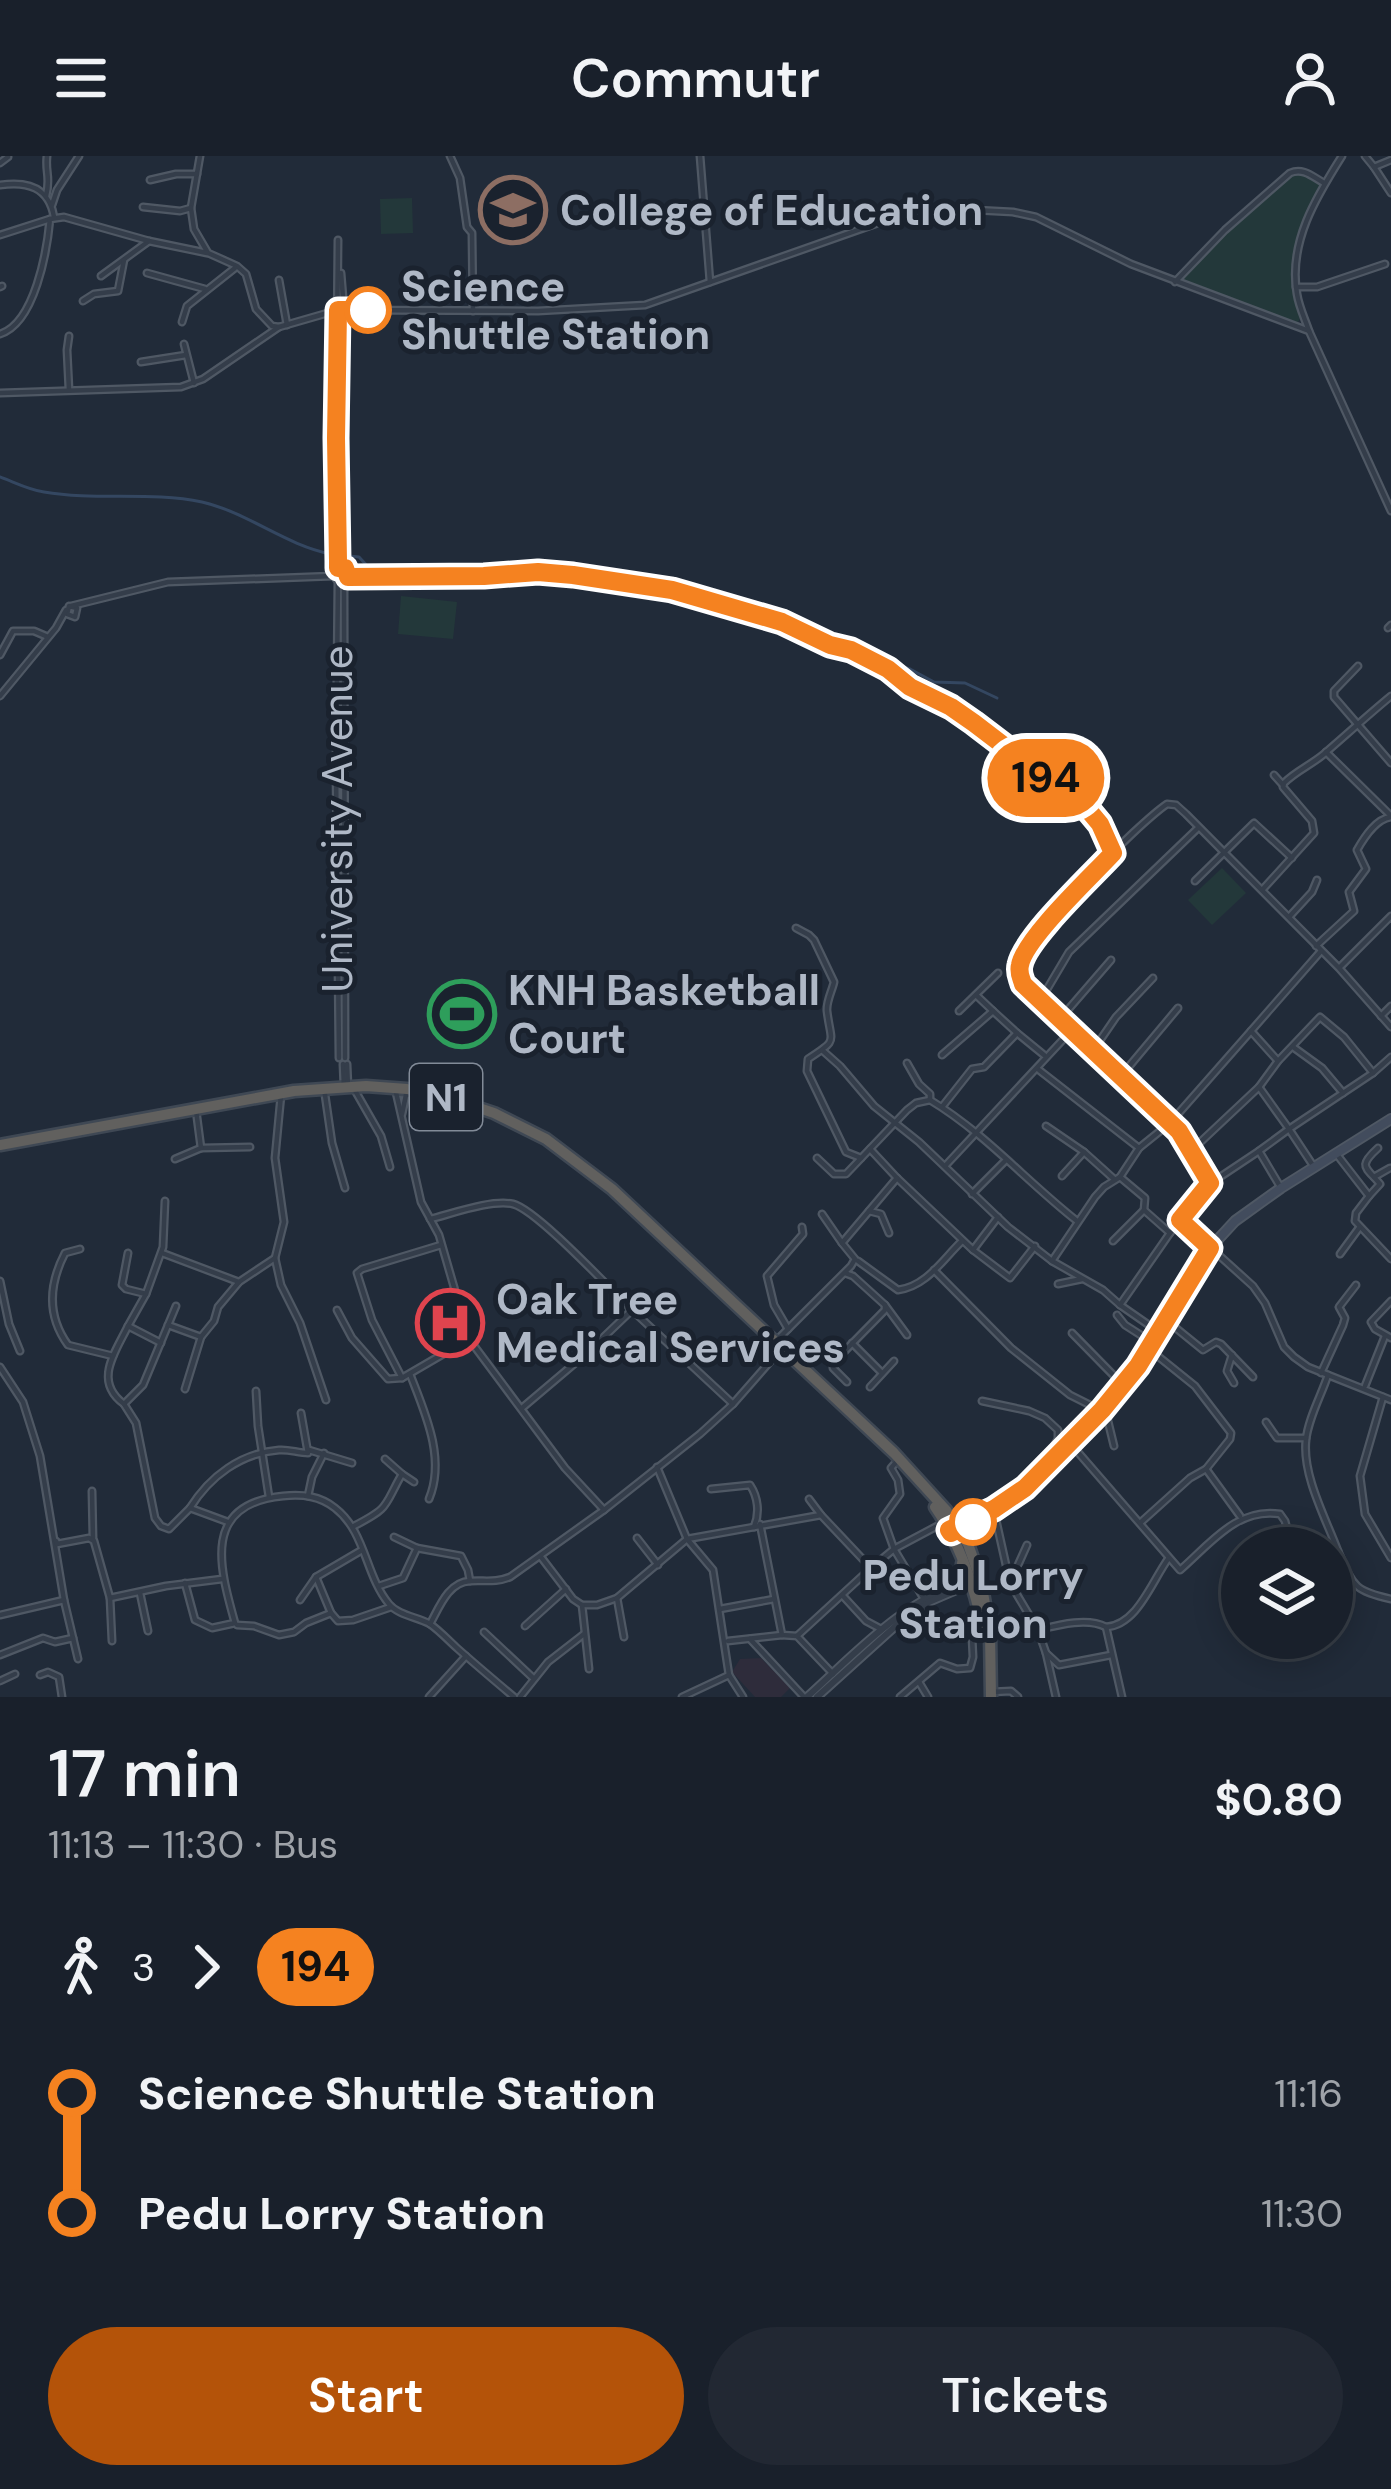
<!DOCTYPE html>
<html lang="en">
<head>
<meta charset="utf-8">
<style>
  body { margin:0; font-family:"DM Sans",sans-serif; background:#222833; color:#f1f3f6; height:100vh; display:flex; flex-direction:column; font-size:45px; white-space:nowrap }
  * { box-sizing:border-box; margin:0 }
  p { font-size:39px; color:#9fa3a9 }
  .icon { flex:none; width:66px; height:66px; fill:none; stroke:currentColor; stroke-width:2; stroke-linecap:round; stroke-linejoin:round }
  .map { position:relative; height:1541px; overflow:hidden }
  .drawer { display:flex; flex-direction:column; background:#19202b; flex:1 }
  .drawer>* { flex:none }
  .badge { padding:0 24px; border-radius:39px; font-size:42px; line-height:78px }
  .buttons { position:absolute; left:1221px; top:1371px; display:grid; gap:24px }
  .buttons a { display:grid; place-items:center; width:132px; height:132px; border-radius:50%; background:#19202b; box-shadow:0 6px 30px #0003,0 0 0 3px #373e47; font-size:60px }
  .map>.badge { position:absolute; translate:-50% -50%; box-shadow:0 0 0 6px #fff }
  .legs { display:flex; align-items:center; gap:18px; height:132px; padding:0 48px; font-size:39px }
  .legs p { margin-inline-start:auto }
  .headline { display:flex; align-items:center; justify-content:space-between; height:204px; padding:0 48px }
  h1 { font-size:66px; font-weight:600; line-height:90px }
  .primary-button { display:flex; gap:24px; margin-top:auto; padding:24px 48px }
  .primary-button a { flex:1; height:138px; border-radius:72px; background:#b45309; color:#fff; font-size:48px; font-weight:600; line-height:138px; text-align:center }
  .primary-button a+a { background:#222833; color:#f1f3f6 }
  ul { padding:0 48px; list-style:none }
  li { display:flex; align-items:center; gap:42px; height:120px; font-size:45px }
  li i { display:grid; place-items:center; width:18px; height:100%; margin:0 15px; background:currentColor }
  li i::after { content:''; width:30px; height:30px; margin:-15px; border:9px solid; border-radius:50%; background:#19202b }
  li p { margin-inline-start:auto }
  li:first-child i { background:linear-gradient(#0000 50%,currentColor 0) }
  li:last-child i { background:linear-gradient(currentColor 50%,#0000 0) }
  header { display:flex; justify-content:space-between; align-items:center; height:156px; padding:0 48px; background:#19202b; font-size:54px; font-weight:600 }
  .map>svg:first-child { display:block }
</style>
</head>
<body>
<header><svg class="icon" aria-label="menu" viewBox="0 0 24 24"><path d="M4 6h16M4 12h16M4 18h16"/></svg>Commutr<svg class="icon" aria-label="person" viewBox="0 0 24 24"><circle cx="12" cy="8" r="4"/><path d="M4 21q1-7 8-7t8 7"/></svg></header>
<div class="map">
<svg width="1391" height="1541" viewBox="0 0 1391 1541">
  <rect width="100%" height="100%" fill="#212b39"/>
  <!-- medical -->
  <polygon fill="#2e2c3b" points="761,1502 790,1532 781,1541 755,1541 732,1516 740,1503"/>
  <!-- green -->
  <g fill="#23383a">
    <path d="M1294,16H1300L1321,28C1300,72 1283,115 1300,163L1298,166L1289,165L1183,123L1222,79Z"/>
    <polygon points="412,42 413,77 381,78 380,43"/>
    <polygon points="401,440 457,446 453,483 398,478"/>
    <polygon points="1222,712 1246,737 1212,769 1188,744"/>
  </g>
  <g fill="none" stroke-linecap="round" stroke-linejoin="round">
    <!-- stream -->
    <g stroke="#344761" stroke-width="3">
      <path d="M0,321C14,326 29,334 44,336C96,345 151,335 202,346C249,357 285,389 331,398"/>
      <polyline points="349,400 359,401 371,414 470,413"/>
      <path d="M477,412C544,413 608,417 674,429"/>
      <polyline points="679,430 765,452 799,464"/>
      <polyline points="809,469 874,501"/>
      <polyline points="881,504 910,513 934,526 965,527 997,542"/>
    </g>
    <!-- minor casing -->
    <g stroke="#4f5864" stroke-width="9">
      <g id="minor">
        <polyline points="200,0 191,52 194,73 208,97 237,110 246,118 256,153 272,170 279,171 338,154 538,155 645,149 878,67 933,56 975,54 1013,56 1036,61 1131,108 1309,175 1391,355"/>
        <polyline points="450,0 460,22 467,71 472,77 473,155"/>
        <polyline points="700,0 710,126"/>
        <polyline points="1365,0 1374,11 1391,4"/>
        <polyline points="0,7 8,1"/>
        <polyline points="1374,11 1391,37"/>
        <polyline points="150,24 176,18 197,18"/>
        <path d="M0,29C27,25 49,31 54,61"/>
        <path d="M46,40C51,21 45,17 47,0"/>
        <polyline points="52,49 57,34 79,0"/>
        <polyline points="143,51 180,55 191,52"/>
        <polyline points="0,79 50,63"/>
        <polyline points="338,84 336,282 339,412"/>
        <polyline points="147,117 205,133"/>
        <polyline points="341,117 344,154 345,412"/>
        <polyline points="101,120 149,85"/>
        <polyline points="279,124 287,169"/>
        <path d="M1175,126L1225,74L1290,17C1303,11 1313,21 1324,27"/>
        <polyline points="0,131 2,130"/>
        <polyline points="1296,131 1317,131 1385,108"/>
        <polyline points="83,145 94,138 118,135 124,104"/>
        <polyline points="182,166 187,150 235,112"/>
        <path d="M1309,175C1305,163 1299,151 1297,138C1288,87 1316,41 1342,0"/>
        <path d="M0,178C35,167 47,95 50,63L64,61L149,85L207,97"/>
        <polyline points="184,188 194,227"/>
        <polyline points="141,206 186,199"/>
        <polyline points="69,234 67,194 69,180"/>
        <polyline points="0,237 181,231 203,223 279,171"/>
        <circle cx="341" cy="418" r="7"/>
        <polyline points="347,415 360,419 481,420 538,416 573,419 672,433 782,467 830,489 851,494 888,513 910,531 951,552 974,567 1046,622 1075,639 1100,668 1113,697"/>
        <polyline points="338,424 336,612 339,902"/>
        <polyline points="344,425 345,902"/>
        <polygon points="69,450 77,452 75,461 67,458"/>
        <polyline points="71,450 168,426 334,420"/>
        <polyline points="1388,472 1391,469"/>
        <polyline points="0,499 13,475 34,475 48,481"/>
        <polyline points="1358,510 1334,535 1334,541 1391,607"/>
        <polyline points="0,540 56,472 66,454"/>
        <polyline points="1326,596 1390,659"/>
        <polyline points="1274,619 1283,629"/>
        <polyline points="1195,725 1254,667 1292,702"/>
        <path d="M1263,733L1314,677L1312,665L1283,631L1284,627C1296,615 1311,609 1324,598C1346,579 1368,559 1391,540"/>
        <polyline points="1289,761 1312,736 1317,724"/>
        <path d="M796,772L809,779L814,784L834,826C832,835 826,846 827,855C831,888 839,883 808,903L807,915L846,996L861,1002"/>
        <path d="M1316,790L1354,755L1349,736L1366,713L1357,694C1365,680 1376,663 1391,661"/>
        <polyline points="1340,811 1391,760"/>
        <polyline points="976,839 993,855"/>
        <polyline points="1040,845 1069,796 1197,673"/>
        <polyline points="959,855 998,817"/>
        <polyline points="1381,860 1391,850"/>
        <polyline points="1060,863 1111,804"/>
        <path d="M1251,875L1170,967L1023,828C1021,821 1018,817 1020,810C1024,780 1139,667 1167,648L1176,649L1186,658L1339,812L1391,871"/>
        <polyline points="1293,891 1322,912 1343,937"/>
        <polyline points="822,894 840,910 874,950 919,986 1008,1071 1052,1105 1103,1134 1120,1149"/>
        <polyline points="1092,896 1116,861 1153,822"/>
        <polyline points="942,899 993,855 1017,877"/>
        <polyline points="1279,904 1320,861 1344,881 1373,917"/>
        <polyline points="907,907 919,928 930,938 930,944"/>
        <polyline points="343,908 344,931"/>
        <polyline points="347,908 348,931"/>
        <polyline points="1039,914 1139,992"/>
        <polyline points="1121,920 1178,852"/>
        <polyline points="353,931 381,980 390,1011"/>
        <polyline points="1259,931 1289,973 1373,917 1391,901"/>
        <polyline points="324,932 332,987 345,1032"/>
        <polyline points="395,932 421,1046 439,1079 469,1183 565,1312 604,1354"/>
        <polyline points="942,951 972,913 984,911 1017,877 1044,899"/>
        <polyline points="402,958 407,934"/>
        <polyline points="1046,970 1084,996"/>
        <polyline points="201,992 250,991"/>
        <polyline points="870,993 897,1022 973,1094 998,1061"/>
        <polyline points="1192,994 1259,931 1278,905 1251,875 1321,795"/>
        <polyline points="1259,995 1289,973 1314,1011"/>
        <polyline points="1338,1000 1369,1040 1356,1057 1355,1065 1391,1103"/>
        <path d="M817,1002L834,1018H846L907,954L916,947L930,944C985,977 1027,1026 1077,1065"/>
        <polyline points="175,1003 201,992 196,954"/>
        <polyline points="946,1009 1071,875"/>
        <polyline points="1062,1020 1084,996 1114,1023"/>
        <polyline points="1120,1021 1145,1042 1144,1054"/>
        <polyline points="1374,1021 1390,1012"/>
        <polyline points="972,1038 1006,1004"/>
        <path d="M1369,1040L1380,1028C1366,1011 1357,1011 1378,992"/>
        <polyline points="869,1055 881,1058 889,1077"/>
        <polyline points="822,1058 842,1087"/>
        <path d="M430,1063C451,1058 492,1043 513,1048C537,1054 610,1133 632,1154"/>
        <polyline points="1180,1064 1253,1130 1265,1147 1284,1191 1294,1201 1308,1211 1391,1244"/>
        <polyline points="1113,1085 1144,1054 1170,1077 1211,1027 1259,995 1281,1032"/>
        <path d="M80,1093L65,1097C49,1128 47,1160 68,1189L113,1200"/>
        <polyline points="973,1094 1010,1122 1035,1090"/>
        <polyline points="128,1097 122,1129 126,1133 146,1138"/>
        <polyline points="162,1097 239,1126"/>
        <polyline points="1340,1098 1359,1072"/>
        <polyline points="275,1102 281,1129 300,1167 326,1244"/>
        <path d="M858,1105L898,1134C927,1130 942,1104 962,1085"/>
        <polyline points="1052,1105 1095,1041 1104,1031 1120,1021 1139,992 1170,967 1183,979 1211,1027"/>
        <polyline points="934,1114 1011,1192 1070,1239 1106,1257 1114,1290"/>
        <polyline points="845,1117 853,1120 885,1149 885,1154 833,1207 833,1212 847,1226"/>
        <polyline points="0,1125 9,1168 20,1195"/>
        <polyline points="1058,1128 1082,1123"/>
        <polyline points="1391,1145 1371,1166 1375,1173 1391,1182"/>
        <polyline points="885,1149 907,1179"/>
        <polyline points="176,1150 143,1229 124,1248 136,1267 155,1362 161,1370 169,1373 190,1352"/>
        <polyline points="337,1154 352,1182 388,1223 402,1222 469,1183"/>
        <polyline points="1117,1159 1125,1169 1150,1185"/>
        <polyline points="1166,1164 1203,1194 1216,1186 1221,1188 1253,1221"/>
        <polyline points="168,1169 201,1181"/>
        <polyline points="128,1170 146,1138 163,1091 165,1045"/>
        <polyline points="788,1173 774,1149 767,1120 803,1078 802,1071"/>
        <polyline points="1156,1174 1120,1149 1170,1077"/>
        <polyline points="1072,1177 1123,1229"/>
        <polyline points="775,1186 851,1110 855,1103 842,1087 897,1022"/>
        <polyline points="852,1187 882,1217"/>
        <polyline points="1149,1193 1195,1230 1231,1277 1230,1283 1206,1313"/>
        <polyline points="1232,1199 1227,1215 1234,1227"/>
        <polyline points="0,1211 23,1246 40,1300 64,1444 78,1503"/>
        <polyline points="1321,1217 1343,1169 1345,1162 1339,1151 1356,1129"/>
        <path d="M410,1218C425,1257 446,1302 429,1343"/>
        <path d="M1328,1219C1321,1240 1308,1263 1306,1284C1302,1319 1326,1363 1338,1395L1332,1397"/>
        <polyline points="402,1222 372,1164 357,1117 362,1113 441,1089"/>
        <polyline points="1365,1230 1385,1180"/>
        <polyline points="870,1231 894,1205"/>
        <polyline points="185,1233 201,1181 214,1165 218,1151 239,1126 275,1102 284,1066 275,1002 281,939"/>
        <polyline points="256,1235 258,1270 269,1341"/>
        <polyline points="1383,1241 1360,1320 1365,1358 1391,1402"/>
        <polyline points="982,1245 1029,1255 1045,1262 1058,1274 1058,1283 1054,1290 1060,1298"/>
        <path d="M124,1248C93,1225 115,1197 128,1170L161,1187"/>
        <polyline points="522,1252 587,1197 632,1154 733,1248"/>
        <polyline points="1266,1266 1277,1282 1306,1282"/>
        <path d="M1070,1287L1180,1414C1210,1388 1237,1351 1280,1358L1285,1365L1292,1392"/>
        <polyline points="309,1294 352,1307"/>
        <polyline points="385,1303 402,1318"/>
        <polyline points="898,1304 891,1312 898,1324 900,1338 883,1362 894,1393 941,1368"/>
        <polyline points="657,1311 687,1383 713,1414 729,1519 743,1541"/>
        <path d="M711,1333L750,1329C758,1341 760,1357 754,1371"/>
        <polyline points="92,1335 93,1383"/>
        <polyline points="308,1340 312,1321 324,1297"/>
        <polyline points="809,1343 821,1359"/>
        <polyline points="994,1355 1010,1427 1038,1474 1046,1497 1056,1541"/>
        <path d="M228,1366L190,1352C210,1320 241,1297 279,1294C289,1293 298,1297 308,1297L301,1257"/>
        <polyline points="1140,1367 1190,1322 1206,1313 1240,1360"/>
        <polyline points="760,1368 782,1479 797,1480 833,1518"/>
        <path d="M354,1370C391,1351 383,1351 402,1318L414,1326"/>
        <polyline points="637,1382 658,1409"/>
        <polyline points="56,1385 57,1388 89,1382 94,1385 110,1442 166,1430 222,1423"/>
        <polyline points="417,1392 461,1400 468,1414 470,1425"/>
        <path d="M1338,1395C1353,1429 1353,1435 1391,1443"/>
        <polyline points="541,1401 573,1443 582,1449 597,1449 617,1442 687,1383 821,1359 871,1412 894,1393 924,1443"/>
        <polyline points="316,1421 331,1457 338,1465 353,1464 391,1451"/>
        <path d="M185,1427L195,1464L212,1472L235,1467C219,1410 202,1348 283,1340C303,1338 320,1340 335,1352C366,1376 365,1419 389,1448C398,1459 417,1461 430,1468C440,1475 449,1485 458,1493C476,1509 495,1525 514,1541"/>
        <polyline points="1010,1427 1027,1389"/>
        <polyline points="379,1430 403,1422 417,1392 394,1381"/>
        <polyline points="140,1437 148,1475"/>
        <polyline points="843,1440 866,1465 881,1473"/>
        <polyline points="110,1442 112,1485"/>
        <polyline points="617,1442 624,1481"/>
        <polyline points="300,1444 316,1421 362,1394"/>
        <polyline points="582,1449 589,1513"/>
        <polyline points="720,1453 774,1443"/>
        <polyline points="0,1459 64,1444"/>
        <path d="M430,1468C439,1452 448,1426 470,1425C485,1424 495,1427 510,1421L604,1354L700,1278L733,1248L782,1192"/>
        <polyline points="237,1469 254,1470 279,1479 294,1476 306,1467 331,1457"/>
        <polyline points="525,1470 566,1433"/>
        <path d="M1038,1474C1058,1469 1087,1461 1106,1471"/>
        <polyline points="484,1476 532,1521"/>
        <polyline points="797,1480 871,1412"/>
        <polyline points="750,1483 804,1541"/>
        <polyline points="728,1485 782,1479"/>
        <polyline points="1046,1497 1059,1509 1111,1499"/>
        <polyline points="0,1499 43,1482 55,1486 73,1482"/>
        <polyline points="40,1519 48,1516 59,1521 62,1541"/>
        <polyline points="0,1525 15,1518"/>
        <polyline points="919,1526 928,1541"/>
        <polyline points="991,1536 1011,1535 1018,1541"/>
        <polyline points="429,1541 466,1500"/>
        <polyline points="520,1541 548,1506 584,1478"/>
        <polyline points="682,1541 729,1519"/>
        <polyline points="900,1541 940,1507 957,1513 970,1512 973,1501 972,1481"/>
        <path d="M1122,1541L1106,1471C1137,1469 1151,1427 1168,1403"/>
      </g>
    </g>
    <!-- tertiary casing -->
    <g stroke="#4f5864" stroke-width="10">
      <g id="tertiary">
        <path d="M807,1541C858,1495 904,1443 972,1423"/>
        <polyline points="817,1541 899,1467 929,1446 973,1427"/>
      </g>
    </g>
    <!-- secondary casing -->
    <g stroke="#4f5864" stroke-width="12">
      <polyline id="secondary" points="953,1372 994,1353 1025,1332 1102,1254 1138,1210 1210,1092 1235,1065 1281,1032 1391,963"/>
    </g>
    <!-- trunk casing -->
    <g stroke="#3f4854" stroke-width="15">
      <g id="trunk">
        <polyline points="0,989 294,935 366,930 407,933 455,944 494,957 546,983 612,1033 894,1297 946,1354 968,1388 981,1425 990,1477 991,1541"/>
        <path d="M935,1351C960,1387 974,1430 983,1472"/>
        <polyline points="952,1430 962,1418 962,1407"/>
      </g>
    </g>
    <!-- minor -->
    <use href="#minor" stroke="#343d4a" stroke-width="4.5"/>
    <!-- tertiary -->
    <use href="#tertiary" stroke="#343d4a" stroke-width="6"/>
    <!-- secondary -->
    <use href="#secondary" stroke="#424c5d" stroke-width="8"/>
    <!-- trunk -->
    <use href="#trunk" stroke="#61605e" stroke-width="10"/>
  </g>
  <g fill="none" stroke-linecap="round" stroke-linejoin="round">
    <!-- line-1 casing -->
    <g stroke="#fff" stroke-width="27">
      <path id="line-1" d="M368,154H338L336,282L338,405V412H345L348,421L484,420L538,416L573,419L672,434L782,466L830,489L851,494L888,513L910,531L951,551L974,567L1046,622L1075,638L1100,668L1113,697C1092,720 1025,782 1020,809C1018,817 1021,821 1023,828L1179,975L1210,1027L1180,1064L1210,1092L1138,1210L1102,1254L1025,1332L994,1353L949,1374L951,1377L973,1366"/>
    </g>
    <!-- line-1 -->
    <use href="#line-1" stroke="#f58220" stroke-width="18"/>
  </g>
  <!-- icons -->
  <defs>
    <g id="university-ring" transform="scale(3.45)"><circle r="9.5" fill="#1a222e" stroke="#8d6e63" stroke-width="1.5"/><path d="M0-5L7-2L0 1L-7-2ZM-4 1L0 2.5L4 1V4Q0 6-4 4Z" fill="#8d6e63"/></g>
    <g id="stadium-ring" transform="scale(3.45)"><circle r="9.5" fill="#1a222e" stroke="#2e9e5b" stroke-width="1.5"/><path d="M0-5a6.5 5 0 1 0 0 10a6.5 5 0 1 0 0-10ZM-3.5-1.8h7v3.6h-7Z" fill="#2e9e5b"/></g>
    <g id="hospital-ring" transform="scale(3.45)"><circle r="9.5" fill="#1a222e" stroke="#e0444e" stroke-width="1.5"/><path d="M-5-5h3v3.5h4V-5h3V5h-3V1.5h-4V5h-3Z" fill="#e0444e"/></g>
  </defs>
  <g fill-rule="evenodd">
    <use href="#university-ring" x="513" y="54"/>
    <use href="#stadium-ring" x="462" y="858"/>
    <use href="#hospital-ring" x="450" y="1167"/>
  </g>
  <!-- markers -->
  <g fill="#fff" stroke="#f58220" stroke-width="6">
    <circle cx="368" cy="154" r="21"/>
    <circle cx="973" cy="1366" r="21"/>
  </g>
  <g text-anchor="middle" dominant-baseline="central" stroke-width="10" stroke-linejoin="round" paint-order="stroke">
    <!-- shield labels -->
    <rect fill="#1a222e" stroke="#828b98" stroke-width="3" x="410" y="908" width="72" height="66" rx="9"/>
    <g font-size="39" font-weight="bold" fill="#afb8c6">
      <text x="446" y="941">N1</text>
    </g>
    <!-- poi labels -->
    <g font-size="42" font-weight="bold" fill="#afb8c6" stroke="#1a222e" text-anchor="start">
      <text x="560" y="54">College of Education</text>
      <text x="508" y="834">KNH Basketball<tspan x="508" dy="48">Court</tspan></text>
      <text x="496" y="1143">Oak Tree<tspan x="496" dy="48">Medical Services</tspan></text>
    </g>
    <!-- stop labels -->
    <g font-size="42" font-weight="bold" fill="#afb8c6" stroke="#1a222e" text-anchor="start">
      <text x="401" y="130">Science<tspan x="401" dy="48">Shuttle Station</tspan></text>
      <text x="973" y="1419" text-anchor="middle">Pedu Lorry<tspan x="973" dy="48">Station</tspan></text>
    </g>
    <!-- street labels -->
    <g font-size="42" fill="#afb8c6" stroke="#1a222e">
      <text transform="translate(337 663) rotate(-90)">University Avenue</text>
    </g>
  </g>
</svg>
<div class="buttons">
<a><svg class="icon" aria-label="layers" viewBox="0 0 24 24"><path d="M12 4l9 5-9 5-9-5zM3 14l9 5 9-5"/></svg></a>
</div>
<b class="badge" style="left:1046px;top:622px;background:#f58220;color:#111">194</b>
</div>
<section class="drawer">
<div class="headline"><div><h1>17 min</h1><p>11:13 – 11:30 · Bus</p></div><b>$0.80</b></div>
<div class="legs"><svg class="icon" aria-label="walk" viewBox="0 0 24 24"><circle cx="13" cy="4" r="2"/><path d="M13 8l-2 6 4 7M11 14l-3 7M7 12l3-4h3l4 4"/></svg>3<svg class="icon" aria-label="forward" viewBox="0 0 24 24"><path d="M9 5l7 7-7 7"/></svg><b class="badge" style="background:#f58220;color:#111">194</b></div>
<ul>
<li><i style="color:#f58220"></i><b>Science Shuttle Station</b><p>11:16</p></li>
<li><i style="color:#f58220"></i><b>Pedu Lorry Station</b><p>11:30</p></li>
</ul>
<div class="primary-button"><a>Start</a><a>Tickets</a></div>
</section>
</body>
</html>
